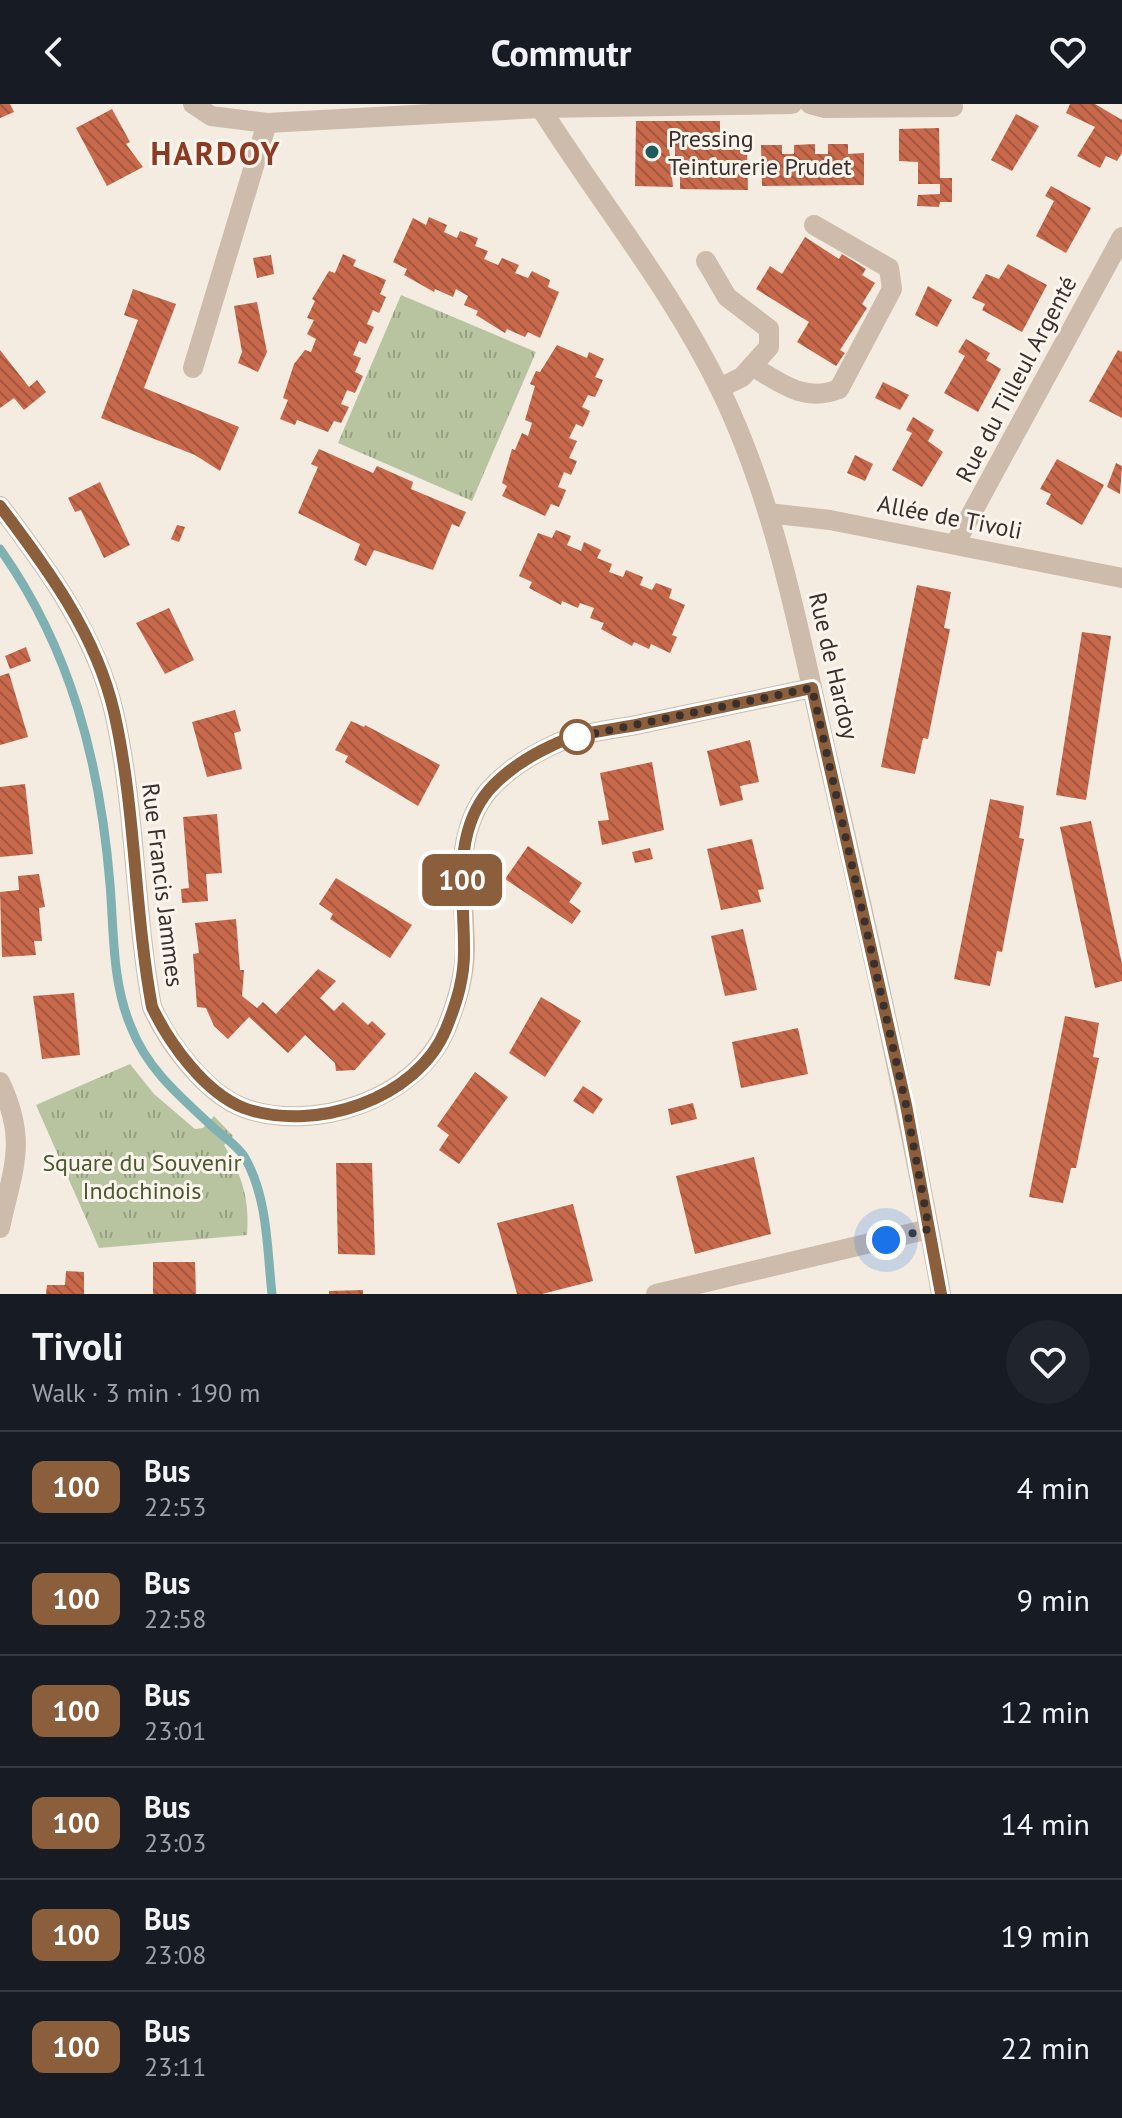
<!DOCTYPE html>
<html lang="en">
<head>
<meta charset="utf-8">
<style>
  body { margin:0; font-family:"PT Sans",sans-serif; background:#20242c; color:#f1f3f6; height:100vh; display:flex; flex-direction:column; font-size:30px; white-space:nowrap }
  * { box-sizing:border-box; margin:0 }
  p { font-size:26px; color:#9ea1a6 }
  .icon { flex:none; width:44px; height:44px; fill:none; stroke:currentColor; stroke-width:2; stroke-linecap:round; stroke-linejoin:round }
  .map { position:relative; height:1190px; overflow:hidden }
  .drawer { display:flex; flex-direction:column; background:#171b24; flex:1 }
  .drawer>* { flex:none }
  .badge { padding:0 16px; border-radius:12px; font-size:28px; line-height:52px }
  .you { position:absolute; width:40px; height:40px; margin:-20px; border:6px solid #fff; border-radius:50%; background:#1a73e8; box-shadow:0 0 0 12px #1a73e833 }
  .map>.badge { position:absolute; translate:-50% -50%; box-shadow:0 0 0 4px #fff }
  .round { display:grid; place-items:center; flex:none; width:84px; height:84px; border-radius:42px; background:#20242c }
  .summary { display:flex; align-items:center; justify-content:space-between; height:136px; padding:0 32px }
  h1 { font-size:38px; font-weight:700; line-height:60px }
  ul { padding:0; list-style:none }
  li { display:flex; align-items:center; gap:24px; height:112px; padding:0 32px; border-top:2px solid #363941 }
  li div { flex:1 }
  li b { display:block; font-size:30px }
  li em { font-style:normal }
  li .badge { min-width:88px; font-weight:700; text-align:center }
  header { display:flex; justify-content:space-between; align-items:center; height:104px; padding:0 32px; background:#171b24; font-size:36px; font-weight:700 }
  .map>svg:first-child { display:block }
</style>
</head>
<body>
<header><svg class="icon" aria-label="back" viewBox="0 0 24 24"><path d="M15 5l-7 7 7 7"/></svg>Commutr<svg class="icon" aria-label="heart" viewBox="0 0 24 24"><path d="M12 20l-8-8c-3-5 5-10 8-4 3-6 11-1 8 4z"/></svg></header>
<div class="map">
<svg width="1122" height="1190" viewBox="0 0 1122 1190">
  <defs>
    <pattern id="grass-tufts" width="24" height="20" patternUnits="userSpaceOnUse" patternTransform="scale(2)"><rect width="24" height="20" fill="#b8c4a0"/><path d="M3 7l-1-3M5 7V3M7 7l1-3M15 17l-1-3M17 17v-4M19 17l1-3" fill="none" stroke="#97a083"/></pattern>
    <pattern id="building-back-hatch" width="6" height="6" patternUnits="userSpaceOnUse" patternTransform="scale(2)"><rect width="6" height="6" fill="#c8694b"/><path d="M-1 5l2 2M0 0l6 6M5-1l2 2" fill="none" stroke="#a4573f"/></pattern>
  </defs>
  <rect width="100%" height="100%" fill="#f4ebe1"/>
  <!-- grass -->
  <g fill="url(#grass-tufts)">
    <polygon points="401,191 536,248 472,397 338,339"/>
    <path d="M130,960L154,990L195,1025L203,1024L214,1012L233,1032L224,1041C242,1071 250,1096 247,1131L99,1144L36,1001Z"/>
  </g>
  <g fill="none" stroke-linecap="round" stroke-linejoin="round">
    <!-- stream -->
    <path stroke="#7fb0b2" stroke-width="9" d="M0,445C71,545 100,659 110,780C114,829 112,878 131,923C148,967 182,994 215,1025C224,1033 239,1043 245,1054C268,1094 267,1146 272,1190"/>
  </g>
  <!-- building -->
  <g fill="url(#building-back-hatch)">
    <polygon points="0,0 10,0 14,8 0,14"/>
    <polygon points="1070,0 1095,0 1122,16 1122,49 1117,57 1106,52 1100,64 1077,52 1095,23 1066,9"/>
    <polygon points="112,5 130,38 126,40 143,63 107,82 76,24"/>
    <polygon points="1016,10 1039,22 1012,67 991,56"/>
    <polygon points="636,17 720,17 720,44 747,45 748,86 680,85 680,57 675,57 675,44 669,44 673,83 635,82"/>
    <polygon points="939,24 940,74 952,74 952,98 940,98 939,103 917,102 918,91 940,90 940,80 918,80 918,58 899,57 899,25"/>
    <polygon points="815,40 815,50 828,50 828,40 848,40 848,50 864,49 864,81 762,82 761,41 782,41 782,50 794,50 794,41"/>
    <polygon points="1051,82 1091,104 1066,149 1036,132 1054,97 1045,92"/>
    <polygon points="429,113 447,121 444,128 457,134 460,127 478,134 475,142 488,147 484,155 498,161 502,154 519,161 515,169 528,174 532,167 550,176 548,183 559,188 540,234 528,228 525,233 507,225 505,229 476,211 478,207 464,201 468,192 456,185 453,193 435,185 434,188 404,171 407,165 393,158 413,114 426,121"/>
    <polygon points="805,133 839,155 842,150 866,165 862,171 875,179 862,200 867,204 840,246 845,249 836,262 797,238 809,218 756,185 770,162 782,170"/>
    <polygon points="343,150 356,156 353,162 386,176 380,190 386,193 379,209 373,206 367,220 374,223 366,240 359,237 353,251 361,254 355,268 363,272 355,289 347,286 341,300 349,303 341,319 334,317 328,328 297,316 295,321 280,315 288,296 283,294 294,260 305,246 311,248 316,235 307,230 314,216 307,214 315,197 312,195 329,167 335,169"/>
    <polygon points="271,151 274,170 257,174 253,154"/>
    <polygon points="1008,160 1047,181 1022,228 982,206 985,200 972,194 986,170 999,175"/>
    <polygon points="928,182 952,196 937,223 915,211"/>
    <polygon points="133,185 176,200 144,284 239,323 220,367 195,351 101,314 138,216 124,211"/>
    <polygon points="257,198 267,248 258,268 238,259 242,248 234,202"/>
    <polygon points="966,235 990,249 986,256 1001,265 978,308 944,289 965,252 958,248"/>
    <polygon points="557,241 587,254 589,248 604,255 595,273 603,276 595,293 588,291 582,303 590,307 583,323 576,320 569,334 577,337 569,354 577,357 571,371 564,368 558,383 566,386 559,403 551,400 545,412 502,392 507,382 502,379 512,345 515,346 522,329 528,332 532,319 525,316 535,282 530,280 536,267 540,268"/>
    <polygon points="0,246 29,283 37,276 46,288 24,306 14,294 0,304"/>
    <polygon points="1118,246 1122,248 1122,314 1089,297"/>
    <polygon points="883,278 909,291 900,306 875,294"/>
    <polygon points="913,313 934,326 928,337 943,348 922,383 892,366 912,329 906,326"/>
    <polygon points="319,345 373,369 377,362 413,378 411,385 466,408 459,423 452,420 433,466 374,446 366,462 354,456 360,440 298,409 318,363 311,360"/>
    <polygon points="855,351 873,360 865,377 847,369"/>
    <polygon points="1057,355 1104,381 1082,421 1046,400 1051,390 1040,385"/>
    <polygon points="1116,359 1122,362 1120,390 1107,383"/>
    <polygon points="100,378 130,441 104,454 81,406 75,408 68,394"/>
    <polygon points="177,421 185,423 179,438 171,435"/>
    <polygon points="556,426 571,432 567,441 581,447 584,438 601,446 597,454 612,460 609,468 623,473 626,466 643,473 640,481 652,486 656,479 672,485 669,494 685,501 672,531 677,533 670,549 651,540 649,545 634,538 632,542 601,525 604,519 590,514 594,504 580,499 578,504 562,497 561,501 529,484 532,478 519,472 538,429 552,434"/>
    <polygon points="917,481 951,488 944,524 950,525 928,635 923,634 915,670 881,663"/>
    <polygon points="169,504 194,556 165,570 136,519"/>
    <polygon points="1082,528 1111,532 1086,696 1056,691"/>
    <polygon points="26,543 31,557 10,565 5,552"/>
    <polygon points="9,569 28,633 0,641 0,572"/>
    <polygon points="235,606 241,627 234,629 242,665 207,673 192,618"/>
    <polygon points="351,617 364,623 365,621 440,661 418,702 345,658 348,652 335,646"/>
    <polygon points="750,636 759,678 740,682 743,696 720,702 707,647"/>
    <polygon points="652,658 664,726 602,741 598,717 609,716 600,669"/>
    <polygon points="25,680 33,750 0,753 0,683"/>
    <polygon points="990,695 1024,702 1019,734 1024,735 1002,848 997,847 990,882 954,875"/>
    <polygon points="217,710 222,769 206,770 208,797 182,799 181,785 189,784 183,713"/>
    <polygon points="1091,717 1122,860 1122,877 1095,884 1060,723"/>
    <polygon points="752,735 764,785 758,786 761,798 721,806 707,745"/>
    <polygon points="528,742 582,779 569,798 581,807 572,820 505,775"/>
    <polygon points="650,744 653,755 635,759 632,748"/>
    <polygon points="39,770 45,803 39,804 42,837 34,837 36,851 2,853 0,788 19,786 18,772"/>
    <polygon points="336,774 412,821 390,854 330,815 333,810 319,800"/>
    <polygon points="236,815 240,866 244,866 242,892 257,904 263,898 276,910 318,865 336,877 320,894 334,907 343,898 368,921 372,917 386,930 355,966 336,967 335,959 305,931 288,949 249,913 228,935 214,922 206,904 197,903 193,850 199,849 195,819"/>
    <polygon points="743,825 757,886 725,892 711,832"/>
    <polygon points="74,889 80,951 42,955 33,892"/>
    <polygon points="541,893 581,917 545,973 509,949"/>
    <polygon points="1065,912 1099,919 1093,953 1099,954 1076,1064 1071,1064 1063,1099 1029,1093"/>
    <polygon points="798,924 808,970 741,984 732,938"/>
    <polygon points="475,968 508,993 459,1060 439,1046 449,1031 437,1022"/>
    <polygon points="583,982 603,995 593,1010 573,997"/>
    <polygon points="693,999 697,1015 671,1021 668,1005"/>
    <polygon points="754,1053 771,1130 695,1150 676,1072"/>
    <polygon points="336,1059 372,1059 375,1151 338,1150"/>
    <polygon points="573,1100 593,1177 542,1190 517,1190 497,1119"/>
    <polygon points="153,1158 195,1158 196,1190 153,1190"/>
    <polygon points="66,1167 84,1168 84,1190 46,1190 47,1181 65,1181"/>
    <polygon points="363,1186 363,1190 329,1190 329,1187"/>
  </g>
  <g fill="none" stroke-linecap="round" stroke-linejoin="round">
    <!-- minor -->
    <g stroke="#cdbbac" stroke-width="20">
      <polyline points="193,0 211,12 267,19 540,4 792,0"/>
      <path d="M538,0C598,96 670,182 720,285C773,394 797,516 823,634C866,818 908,1003 941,1190"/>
      <polyline points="810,0 825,4 953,3"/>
      <polyline points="706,157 727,193 769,225 769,243 742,273 720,284"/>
      <path d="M752,262C781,279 804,299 839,285L892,185L889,164L814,121"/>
      <polyline points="193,264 267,19"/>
      <path d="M0,402C47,464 96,531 114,608C136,705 134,806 152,903C168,939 206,990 244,1004C313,1029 416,996 446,925C457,898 465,872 465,843C464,790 452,730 489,686C507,666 529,652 553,641C579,628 612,626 641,620C698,608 755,596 812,584"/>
      <polyline points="768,409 830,416 1122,474"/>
      <polyline points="955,440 1122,133"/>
      <path d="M0,978C28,1038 13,1063 0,1124"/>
      <polyline points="656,1190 929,1125"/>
    </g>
  </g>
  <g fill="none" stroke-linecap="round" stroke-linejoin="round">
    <!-- line casing -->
    <g stroke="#fff" stroke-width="18">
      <path id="line" d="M0,402C47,464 96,530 114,608C136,705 134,806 152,903C169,939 205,989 244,1004C313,1029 417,996 446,925C457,898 465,872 464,843C464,790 452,730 489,686C507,666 529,652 553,641C579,628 612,626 641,620C698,608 755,596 812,584L906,1001L941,1190"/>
    </g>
    <!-- line -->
    <use href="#line" stroke="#8b5e3c" stroke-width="12"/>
    <!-- walk -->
    <polyline stroke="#3b302b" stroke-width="8" stroke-dasharray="0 14.4" points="577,633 572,634 812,584 906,1001 929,1125 886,1136"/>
  </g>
  <!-- markers -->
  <circle fill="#1f5a5e" stroke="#fbf5ee" stroke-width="3" cx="652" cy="48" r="8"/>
  <circle fill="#fff" stroke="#8b5e3c" stroke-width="4" cx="577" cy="633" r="16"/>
  <g text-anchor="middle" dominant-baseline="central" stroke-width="6" stroke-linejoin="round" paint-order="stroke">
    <!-- poi labels -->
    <g font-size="24" fill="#3b302b" stroke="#fbf5ee" text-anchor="start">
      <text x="668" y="34">Pressing<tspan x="668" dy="28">Teinturerie Prudet</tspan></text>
    </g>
    <!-- street labels -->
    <g font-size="24" fill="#3b302b" stroke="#fbf5ee">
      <text transform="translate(1016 275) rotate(-62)">Rue du Tilleul Argenté</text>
      <text transform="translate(950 413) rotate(11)">Allée de Tivoli</text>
      <text transform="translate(834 562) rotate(77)">Rue de Hardoy</text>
      <text transform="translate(163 781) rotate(83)">Rue Francis Jammes</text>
    </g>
    <!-- park labels -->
    <g font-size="24" fill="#4a5a2e" stroke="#fbf5ee">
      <text x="142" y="1058">Square du Souvenir<tspan x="142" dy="28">Indochinois</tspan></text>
    </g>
    <!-- district labels -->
    <g font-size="32" font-weight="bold" letter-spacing="2" fill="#8c3b22" stroke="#fbf5ee">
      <text x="216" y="49">HARDOY</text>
    </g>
  </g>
</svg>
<div class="you" style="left:886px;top:1136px"></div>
<b class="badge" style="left:462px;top:776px;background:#8b5e3c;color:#fff">100</b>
</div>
<section class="drawer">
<div class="summary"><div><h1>Tivoli</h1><p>Walk · 3 min · 190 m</p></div><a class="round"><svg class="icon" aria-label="heart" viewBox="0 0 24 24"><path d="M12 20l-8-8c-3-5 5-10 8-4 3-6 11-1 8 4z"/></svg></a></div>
<ul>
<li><span class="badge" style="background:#8b5e3c;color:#fff">100</span><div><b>Bus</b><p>22:53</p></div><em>4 min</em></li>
<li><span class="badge" style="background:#8b5e3c;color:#fff">100</span><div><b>Bus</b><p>22:58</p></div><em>9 min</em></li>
<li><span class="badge" style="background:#8b5e3c;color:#fff">100</span><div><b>Bus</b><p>23:01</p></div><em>12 min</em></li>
<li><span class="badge" style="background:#8b5e3c;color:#fff">100</span><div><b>Bus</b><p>23:03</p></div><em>14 min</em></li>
<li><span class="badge" style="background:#8b5e3c;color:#fff">100</span><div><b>Bus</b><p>23:08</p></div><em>19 min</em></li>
<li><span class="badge" style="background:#8b5e3c;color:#fff">100</span><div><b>Bus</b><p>23:11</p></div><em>22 min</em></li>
</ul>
</section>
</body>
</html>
